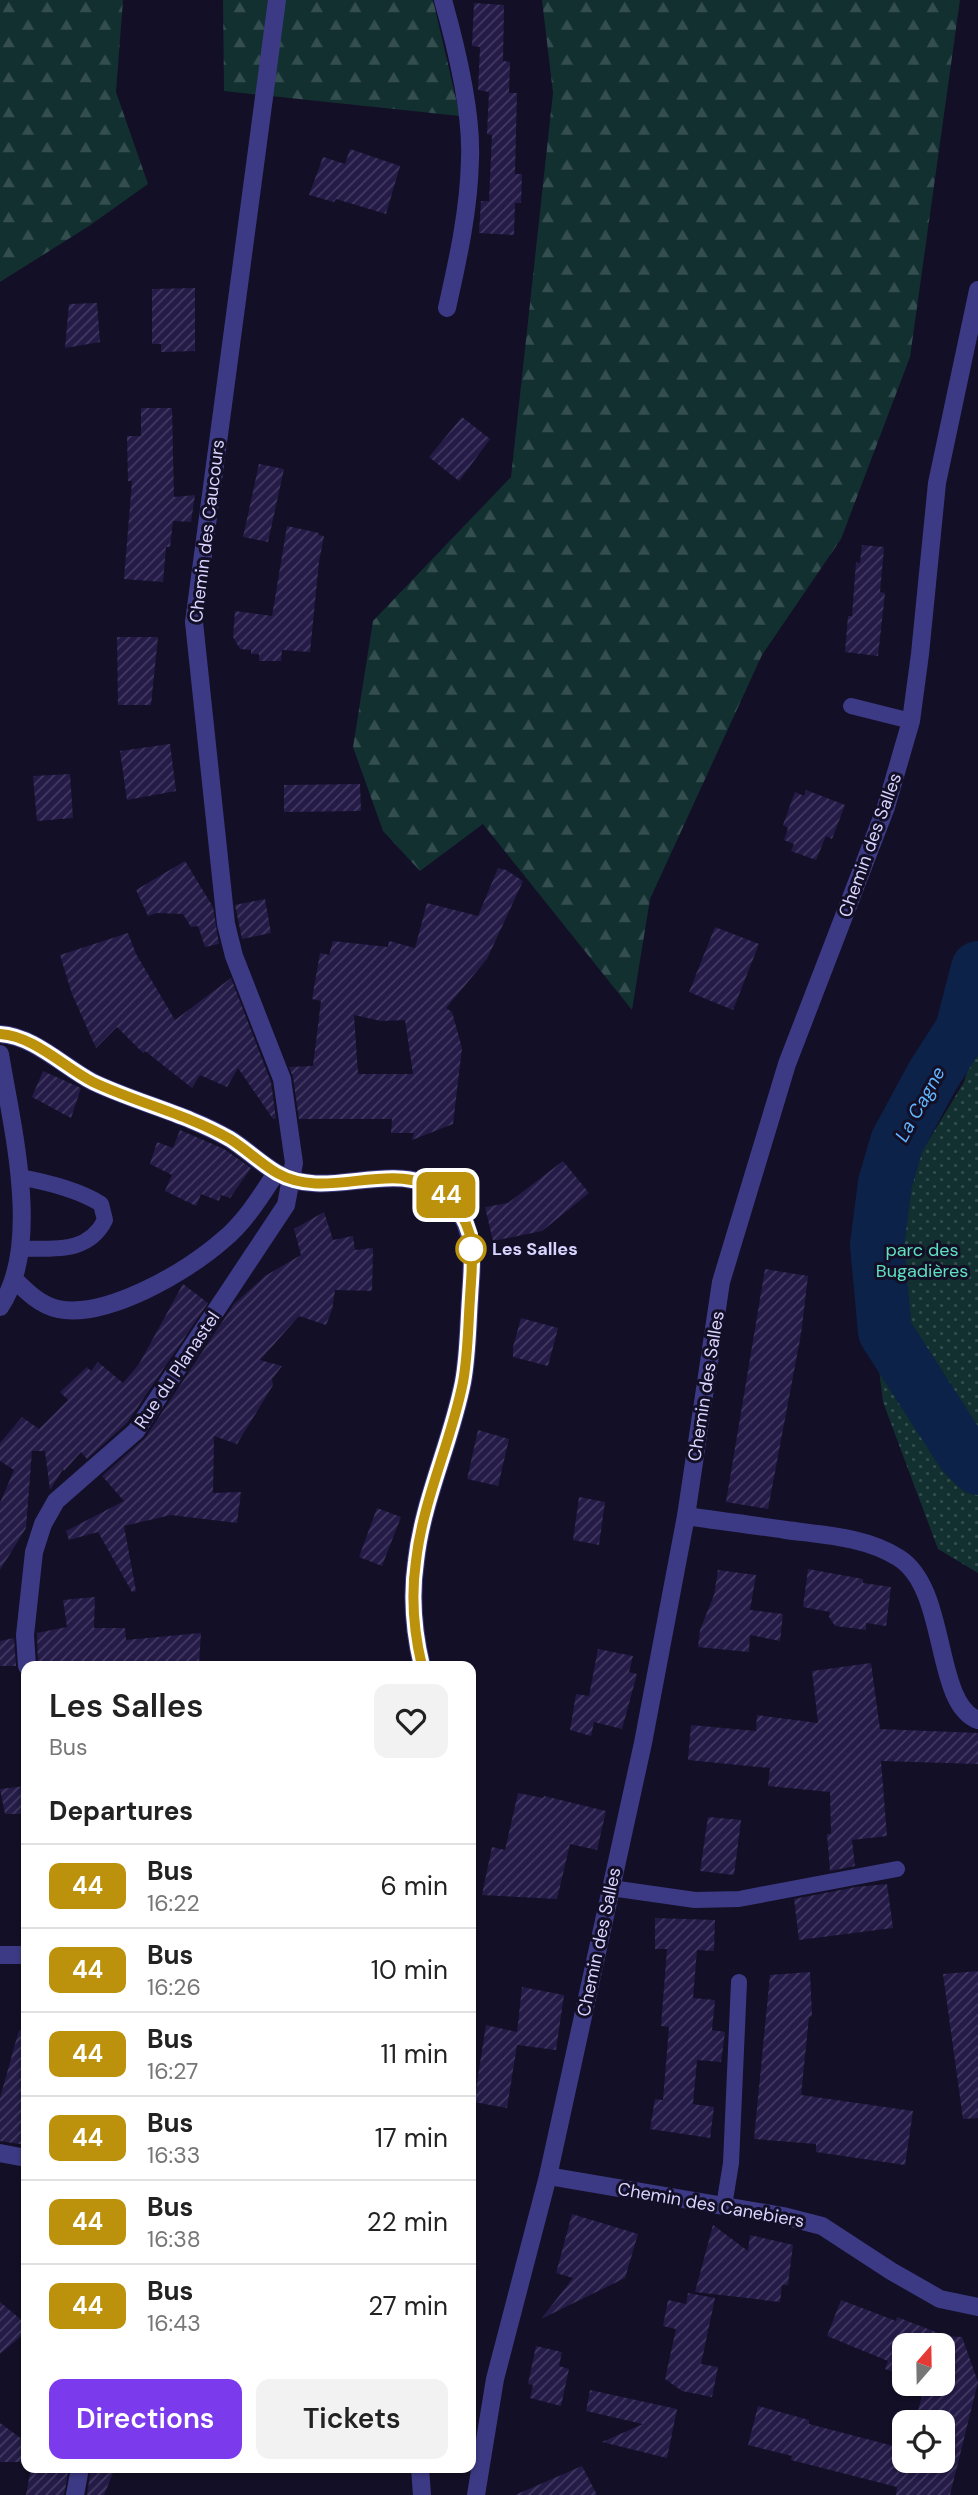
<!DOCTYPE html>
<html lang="en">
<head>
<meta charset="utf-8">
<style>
  body { margin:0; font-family:"DM Sans",sans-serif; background:#f2f2f2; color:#222; height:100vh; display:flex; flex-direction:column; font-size:26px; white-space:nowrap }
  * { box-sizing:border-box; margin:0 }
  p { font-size:23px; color:#767676 }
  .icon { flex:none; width:38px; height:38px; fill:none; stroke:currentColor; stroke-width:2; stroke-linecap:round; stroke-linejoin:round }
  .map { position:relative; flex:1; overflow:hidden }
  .sheet { position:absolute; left:21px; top:1661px; width:455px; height:812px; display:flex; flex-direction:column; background:#fff; border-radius:14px; box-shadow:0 2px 5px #0004 }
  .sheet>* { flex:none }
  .badge { padding:0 14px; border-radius:10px; font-size:24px; line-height:46px }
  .needle { width:46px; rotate:20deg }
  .controls { position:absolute; left:892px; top:2333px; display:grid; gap:14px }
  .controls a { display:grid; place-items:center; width:63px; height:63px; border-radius:14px; background:#fff; box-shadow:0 2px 5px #0004; font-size:35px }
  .map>.badge { position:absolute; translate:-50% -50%; box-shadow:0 0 0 4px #fff }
  h2 { padding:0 28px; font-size:26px; line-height:63px }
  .round { display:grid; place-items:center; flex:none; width:74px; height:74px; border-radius:14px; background:#f2f2f2 }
  .overview { display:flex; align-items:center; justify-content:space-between; height:119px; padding:0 28px }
  h1 { font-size:33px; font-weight:600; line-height:52px }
  .cta { display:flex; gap:14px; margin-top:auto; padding:14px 28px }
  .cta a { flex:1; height:80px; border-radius:14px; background:#7c3aed; color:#fff; font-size:28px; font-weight:600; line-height:80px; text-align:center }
  .cta a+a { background:#f2f2f2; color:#222 }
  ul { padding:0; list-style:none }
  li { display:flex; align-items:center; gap:21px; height:84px; padding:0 28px; border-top:2px solid #e0e0e0 }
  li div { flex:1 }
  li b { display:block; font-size:26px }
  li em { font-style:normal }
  li .badge { min-width:77px; font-weight:700; text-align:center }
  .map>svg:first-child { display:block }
</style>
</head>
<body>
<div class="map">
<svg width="978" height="2495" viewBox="0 0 978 2495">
  <defs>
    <pattern id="forest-firs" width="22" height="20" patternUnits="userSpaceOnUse" patternTransform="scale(1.75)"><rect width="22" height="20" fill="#12302f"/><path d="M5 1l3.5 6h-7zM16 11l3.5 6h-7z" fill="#344d4e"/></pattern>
    <pattern id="park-dots" width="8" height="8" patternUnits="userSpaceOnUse" patternTransform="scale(1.75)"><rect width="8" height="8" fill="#12302f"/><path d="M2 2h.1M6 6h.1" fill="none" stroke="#344d4e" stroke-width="1.8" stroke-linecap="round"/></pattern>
    <pattern id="building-hatch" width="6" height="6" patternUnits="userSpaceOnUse" patternTransform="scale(1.75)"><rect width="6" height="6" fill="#241b47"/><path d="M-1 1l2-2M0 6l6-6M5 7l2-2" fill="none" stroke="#433b63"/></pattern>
  </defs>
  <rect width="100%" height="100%" fill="#130f26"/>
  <!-- forest -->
  <g fill="url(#forest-firs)">
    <polygon points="0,0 123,0 116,92 148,184 89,226 0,282"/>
    <polygon points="223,0 433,0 460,116 224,91"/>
    <polygon points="542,0 960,0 910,357 841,539 762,655 650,899 632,1010 483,824 420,871 383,831 353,747 373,621 511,477 553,93"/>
  </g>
  <!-- park -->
  <polygon fill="url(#park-dots)" points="978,1034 978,1573 938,1549 883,1402 864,1247 964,1082"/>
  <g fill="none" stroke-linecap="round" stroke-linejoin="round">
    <!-- river -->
    <polyline stroke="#0c2248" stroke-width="54" points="978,968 962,1030 932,1077 897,1142 885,1183 877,1245 885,1332 963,1453 978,1468"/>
  </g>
  <!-- building -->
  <g fill="url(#building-hatch)" fill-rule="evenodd">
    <polygon points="474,3 504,5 503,61 510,62 509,93 517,93 515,174 522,174 521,203 515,203 514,235 479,233 481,201 489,201 492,135 487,134 489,92 478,90 480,47 472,46"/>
    <polygon points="350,149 400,166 386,214 336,199 334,202 309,195 323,157 345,164"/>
    <polygon points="195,288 195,351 161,352 161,344 152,344 152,289"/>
    <polygon points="97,303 100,342 65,348 69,304"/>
    <polygon points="141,408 172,408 174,497 195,495 191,522 173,521 170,547 166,547 163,582 124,579 132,481 128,481 127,436 141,436"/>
    <polygon points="462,417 490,439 459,481 429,457"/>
    <polygon points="259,464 284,469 268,542 243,537"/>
    <polygon points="287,526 319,533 318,535 324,536 319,562 310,652 282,650 281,661 259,661 259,654 251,654 251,650 240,649 233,637 235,611 272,616"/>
    <polygon points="862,545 884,547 880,592 885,593 878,656 845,652 848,616 852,616 856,562 860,563"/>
    <polygon points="117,637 158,637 151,705 118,705"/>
    <polygon points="170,744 176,791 127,800 120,751"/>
    <polygon points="70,774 73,818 37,821 33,776"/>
    <polygon points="360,784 361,811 284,812 284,785"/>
    <polygon points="806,790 845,805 832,839 826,836 816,860 791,851 794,844 784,840 788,828 783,825 795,792 804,796"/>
    <polygon points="185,861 213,907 219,944 205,947 198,926 191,927 183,914 157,913 148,916 136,890"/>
    <path d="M498,868L506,870L523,881L487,959L446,1008L452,1012L462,1048L453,1124L412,1140L414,1133H391L392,1119H299L293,1077L289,1067L313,1066L321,1001L312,999L320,953L329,955L333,941L388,947L389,941L415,948L427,903L478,916ZM354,1015L381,1021L405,1020L413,1074H358Z"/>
    <polygon points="265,899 271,933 242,939 235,905"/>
    <polygon points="715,927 759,944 733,1010 689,992"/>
    <polygon points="128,933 136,954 175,1020 231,978 271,1082 276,1119 273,1119 238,1068 227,1087 200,1075 192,1088 145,1051 143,1053 117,1027 96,1048 72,994 60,955"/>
    <polygon points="43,1071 81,1088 71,1118 32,1097"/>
    <polygon points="180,1130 224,1149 251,1168 230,1198 221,1195 219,1201 201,1194 196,1206 165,1191 172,1175 150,1164 157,1142 173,1148"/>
    <polygon points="563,1161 589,1193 542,1231 493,1241 485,1207 508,1203"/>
    <polygon points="324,1212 333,1240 353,1236 355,1250 373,1248 372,1291 335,1290 332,1310 326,1325 299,1316 260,1360 282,1366 272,1379 273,1385 237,1444 214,1436 213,1493 241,1492 237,1523 171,1515 124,1526 136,1591 132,1592 98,1532 69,1540 66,1531 124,1501 102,1476 145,1438 234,1304 265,1276 301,1255 294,1229"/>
    <polygon points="765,1269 808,1276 801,1334 768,1509 726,1502"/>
    <polygon points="183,1284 208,1303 127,1423 87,1459 81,1452 64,1471 63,1469 50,1490 45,1451 32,1451 26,1528 0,1570 0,1503 14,1470 0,1461 0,1443 22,1417 39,1429 68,1400 60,1392 87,1367 91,1371 98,1362 123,1383 139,1364"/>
    <polygon points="521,1318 558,1328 548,1366 513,1357 513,1347"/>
    <polygon points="478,1430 509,1439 498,1486 467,1479"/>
    <polygon points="579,1497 605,1502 599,1545 573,1540"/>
    <polygon points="377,1508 401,1517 382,1566 359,1557"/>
    <polygon points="808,1569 863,1579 863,1583 891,1587 886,1626 866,1623 866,1630 835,1626 829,1617 830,1612 803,1607"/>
    <polygon points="718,1570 756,1575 750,1610 783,1614 780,1641 750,1635 749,1652 698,1647 700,1630 714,1595"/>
    <polygon points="95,1597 94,1628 125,1628 126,1640 201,1633 199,1663 170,1666 38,1666 37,1633 67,1627 63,1600"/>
    <polygon points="14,1638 16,1666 0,1666 0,1641"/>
    <polygon points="598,1649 633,1656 629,1672 637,1674 622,1729 594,1722 591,1736 570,1730 576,1694 589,1696"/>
    <polygon points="871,1663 880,1729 978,1733 978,1764 881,1761 887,1836 852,1840 855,1866 830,1871 827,1834 831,1834 830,1792 768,1786 770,1768 688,1760 691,1725 756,1731 757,1715 818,1723 812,1671"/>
    <polygon points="26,1786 26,1814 5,1814 0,1789"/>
    <polygon points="518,1793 543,1798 544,1796 606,1811 597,1850 570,1844 557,1899 482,1895 492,1847 505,1850"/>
    <polygon points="708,1817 741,1820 734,1875 700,1871"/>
    <polygon points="887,1884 893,1928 799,1940 794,1899 856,1887"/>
    <polygon points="655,1918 715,1920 714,1951 697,1950 693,1998 715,2000 712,2030 725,2032 721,2062 697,2060 693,2104 714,2107 710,2138 650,2129 655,2099 663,2100 669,2027 661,2026 667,1949 655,1949"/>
    <polygon points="978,1971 978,2118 963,2119 943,1974"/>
    <polygon points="810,1972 812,2016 809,2017 801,2095 913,2111 905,2165 816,2152 816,2144 754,2139 770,1975"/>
    <polygon points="522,1987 564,1995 556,2050 517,2045 507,2108 474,2102 486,2025 517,2032"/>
    <polygon points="19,2030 26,2031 26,2145 0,2141 0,2098"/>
    <polygon points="572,2214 638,2234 625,2278 541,2319 573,2278 556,2273"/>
    <polygon points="713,2225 748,2251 750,2235 793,2245 788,2285 782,2285 780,2302 695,2292"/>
    <polygon points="688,2293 715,2298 701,2364 718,2367 712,2397 682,2391 665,2379 676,2329 663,2326 668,2300 686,2304"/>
    <polygon points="841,2300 896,2321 897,2317 946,2336 962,2337 978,2382 950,2495 896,2495 897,2487 791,2460 792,2456 748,2445 758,2406 809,2420 809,2424 905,2449 905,2460 943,2460 943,2422 915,2422 925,2384 923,2384 943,2384 943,2345 905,2345 905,2376 885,2369 888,2361 827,2336"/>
    <polygon points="0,2302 26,2324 26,2332 0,2354"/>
    <polygon points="536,2346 562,2352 559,2366 569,2369 561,2406 530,2398 533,2385 528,2384"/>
    <polygon points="590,2390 677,2409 667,2458 602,2442 643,2424 586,2411"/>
    <polygon points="0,2423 26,2442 26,2462 0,2462"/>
    <polygon points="582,2466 597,2495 515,2495"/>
    <polygon points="31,2468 69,2468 64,2495 26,2495"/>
    <polygon points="91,2468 115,2468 104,2495 87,2495"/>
  </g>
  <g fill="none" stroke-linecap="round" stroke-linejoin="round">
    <!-- service -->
    <g stroke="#3d3a85" stroke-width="16">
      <polyline points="851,706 911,721"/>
      <path d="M19,1177C47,1182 77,1189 101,1204L105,1220C88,1254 54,1248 21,1249"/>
      <polyline points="611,1888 695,1900 739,1899 897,1869"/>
      <polyline points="724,2206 731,2163 739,1982"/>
    </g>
    <!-- minor -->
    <g stroke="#3d3a85" stroke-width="18">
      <path d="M443,0C456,46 472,112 470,159C469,210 458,259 447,308"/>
      <path d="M0,1034C34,1036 64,1067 93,1082C137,1103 187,1114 230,1139C246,1149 260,1163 277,1173C329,1203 395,1155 446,1195C457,1204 466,1221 469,1235C474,1255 471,1278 470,1298C468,1326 468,1355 463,1382C451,1443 423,1499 416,1561C411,1595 414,1633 422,1666"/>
      <path d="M0,1054C11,1123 43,1245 0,1307"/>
      <path d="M14,1279C27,1292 40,1305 58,1309C106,1319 187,1272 223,1240C245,1222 261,1196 276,1173"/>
      <path d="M686,1516C720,1521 753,1525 786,1530C824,1535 866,1537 899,1558C949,1590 933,1703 978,1720"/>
      <polyline points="27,1666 25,1635 34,1552 43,1524 56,1501 136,1431 286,1205 294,1163 282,1079 234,956 226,924 194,622 277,0"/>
      <polyline points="0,1955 26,1955"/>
      <polyline points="0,2153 26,2158"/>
      <polyline points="548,2176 783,2216 822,2226 891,2271 940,2299 978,2307"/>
      <polyline points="420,2468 422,2495"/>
      <polyline points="75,2495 80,2468"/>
      <polyline points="476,2495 495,2379 548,2176 643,1743 686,1516 721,1282 787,1064 886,807 911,721 920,654 937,483 978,290"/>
    </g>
  </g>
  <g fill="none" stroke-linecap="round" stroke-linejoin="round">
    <!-- line casing -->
    <g stroke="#fff" stroke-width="16">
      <path id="line" d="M0,1034C34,1036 64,1067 93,1082C137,1103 187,1114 230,1139C246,1149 260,1163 277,1173C329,1203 395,1155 446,1195C457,1204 466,1221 470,1235C474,1255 471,1278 470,1298C468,1326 468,1355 463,1382C451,1443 423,1499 416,1561C411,1595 414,1633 422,1666"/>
    </g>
    <!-- line -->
    <use href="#line" stroke="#bc910c" stroke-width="10"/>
  </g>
  <!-- markers -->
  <circle fill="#fff" stroke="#bc910c" stroke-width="3.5" cx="471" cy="1249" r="14"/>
  <g text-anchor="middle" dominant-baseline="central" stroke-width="6" stroke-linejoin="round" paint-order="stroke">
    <!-- street labels -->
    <g font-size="18" fill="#d9d4ff" stroke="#130f26">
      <text transform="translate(207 531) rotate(-83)">Chemin des Caucours</text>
      <text transform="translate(870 845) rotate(-70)">Chemin des Salles</text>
      <text transform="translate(177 1370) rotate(-56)">Rue du Planastel</text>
      <text transform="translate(706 1386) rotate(-81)">Chemin des Salles</text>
      <text transform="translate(599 1942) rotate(-78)">Chemin des Salles</text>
      <text transform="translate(711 2205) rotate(10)">Chemin des Canebiers</text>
    </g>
    <!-- stop labels -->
    <g font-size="18" font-weight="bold" fill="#d9d4ff" stroke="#130f26" text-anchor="start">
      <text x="492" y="1249">Les Salles</text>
    </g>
    <!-- park labels -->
    <g font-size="18" fill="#5fe0c0" stroke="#130f26">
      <text x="922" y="1250">parc des<tspan x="922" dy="21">Bugadières</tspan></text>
    </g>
    <!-- water labels -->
    <g font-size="19" font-style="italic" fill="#62b6ff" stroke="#130f26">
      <text transform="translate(920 1104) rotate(-61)">La Cagne</text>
    </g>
  </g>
</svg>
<div class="controls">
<a><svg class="needle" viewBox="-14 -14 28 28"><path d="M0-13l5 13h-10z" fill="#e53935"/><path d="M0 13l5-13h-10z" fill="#767676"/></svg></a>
<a><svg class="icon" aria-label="locate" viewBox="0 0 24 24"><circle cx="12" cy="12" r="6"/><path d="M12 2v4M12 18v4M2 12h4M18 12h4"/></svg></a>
</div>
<b class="badge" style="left:446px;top:1195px;background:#bc910c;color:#fff">44</b>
<section class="sheet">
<div class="overview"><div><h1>Les Salles</h1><p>Bus</p></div><a class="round"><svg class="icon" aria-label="heart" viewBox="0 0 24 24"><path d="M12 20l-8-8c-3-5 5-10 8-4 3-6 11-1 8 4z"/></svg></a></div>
<h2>Departures</h2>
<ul>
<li><span class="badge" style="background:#bc910c;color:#fff">44</span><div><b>Bus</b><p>16:22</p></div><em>6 min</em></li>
<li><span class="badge" style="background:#bc910c;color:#fff">44</span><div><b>Bus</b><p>16:26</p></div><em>10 min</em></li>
<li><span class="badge" style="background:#bc910c;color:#fff">44</span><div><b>Bus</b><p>16:27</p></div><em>11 min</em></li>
<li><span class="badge" style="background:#bc910c;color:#fff">44</span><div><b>Bus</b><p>16:33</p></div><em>17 min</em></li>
<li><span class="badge" style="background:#bc910c;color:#fff">44</span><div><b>Bus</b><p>16:38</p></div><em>22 min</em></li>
<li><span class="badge" style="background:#bc910c;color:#fff">44</span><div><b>Bus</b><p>16:43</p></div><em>27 min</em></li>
</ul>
<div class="cta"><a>Directions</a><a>Tickets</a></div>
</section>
</div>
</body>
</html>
